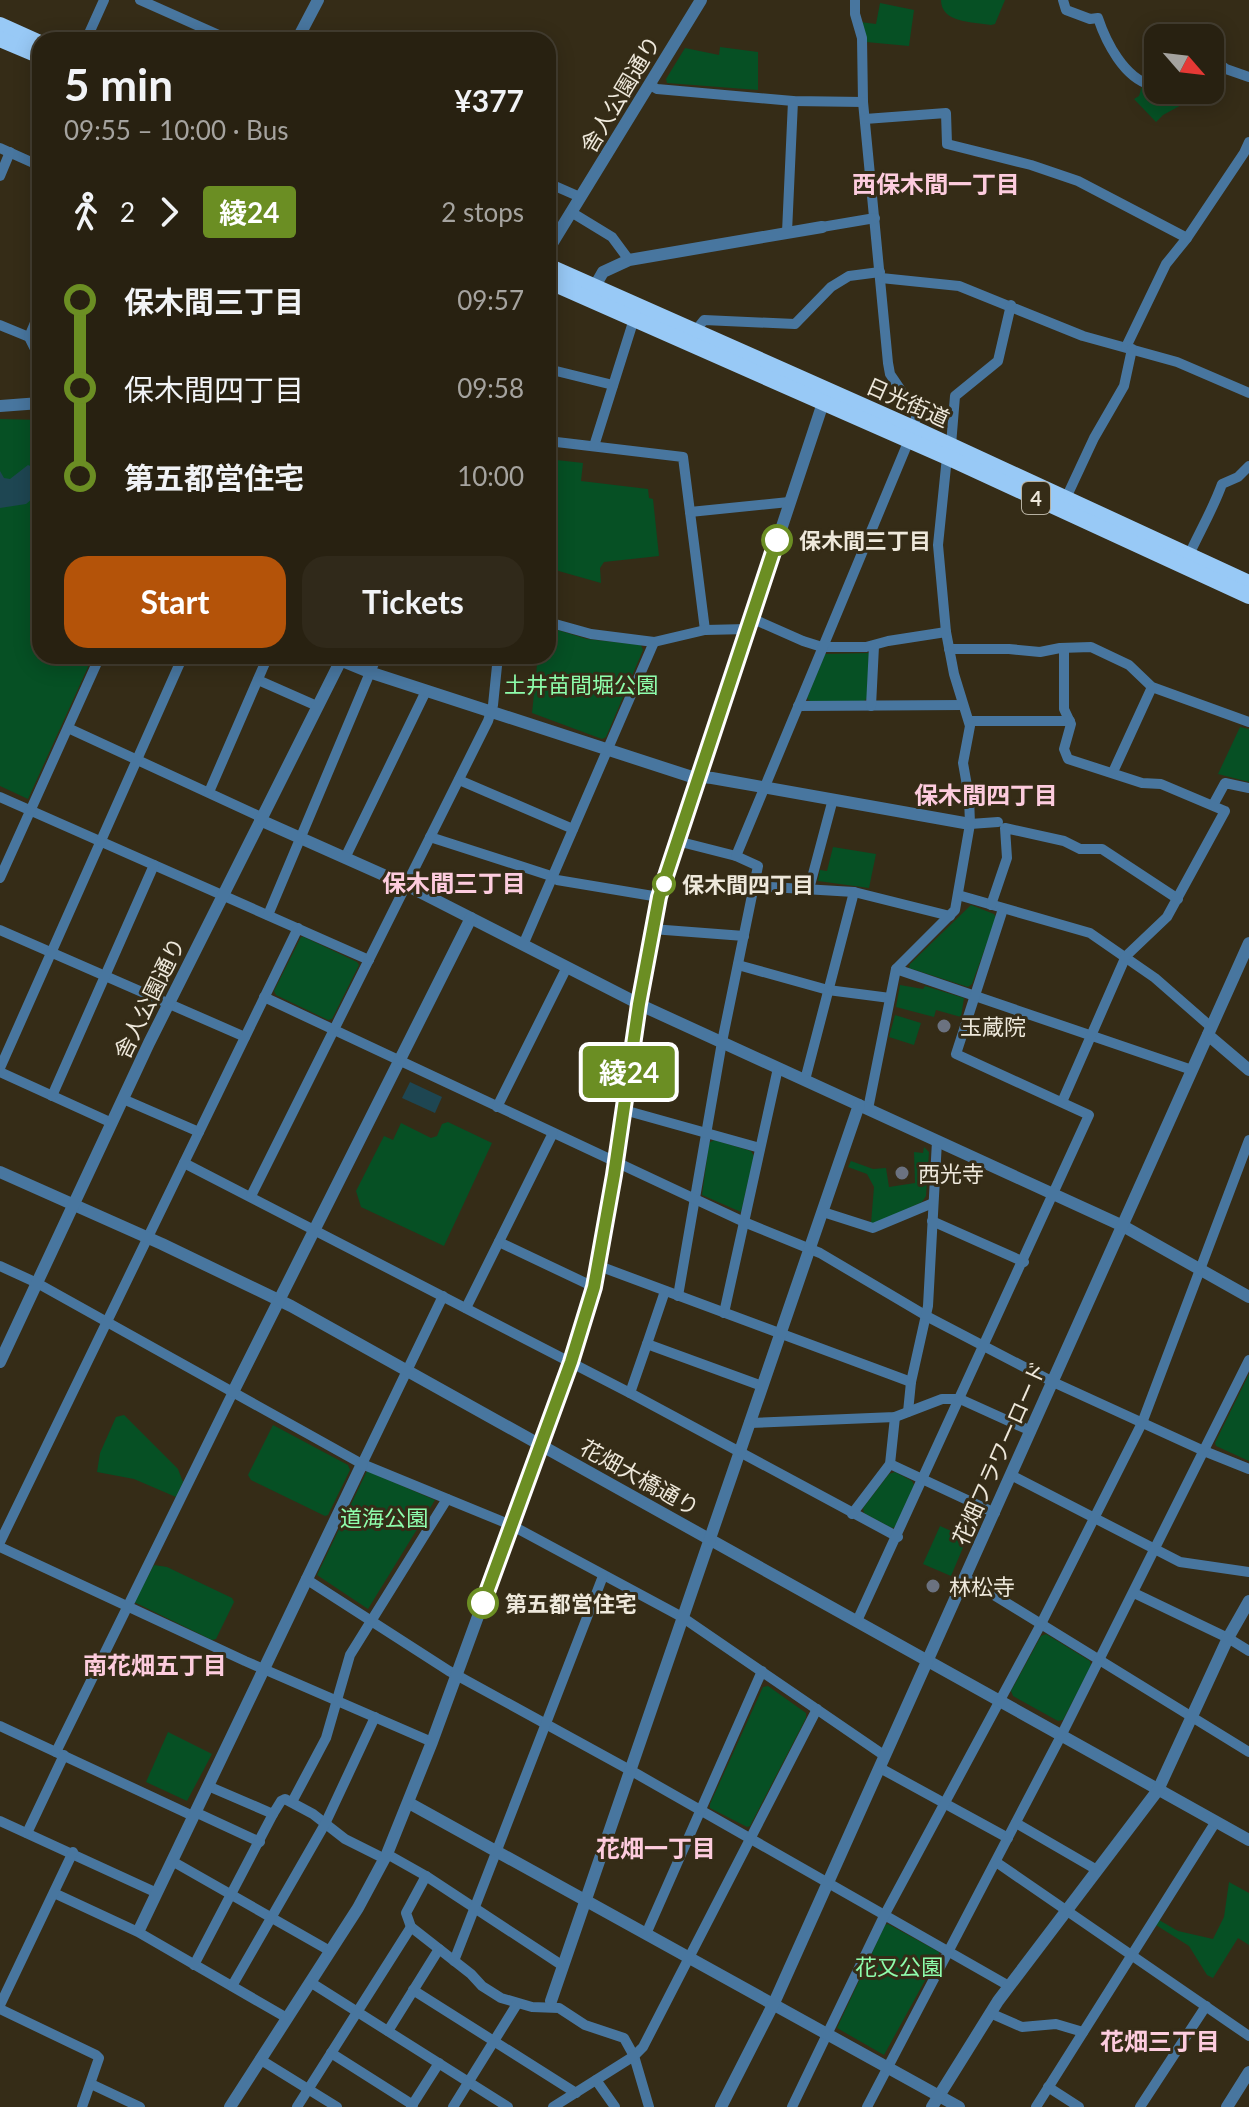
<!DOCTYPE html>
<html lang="en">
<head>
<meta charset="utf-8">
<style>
  body { margin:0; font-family:Lato,"Noto Sans JP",sans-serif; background:#30291a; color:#f1f3f6; height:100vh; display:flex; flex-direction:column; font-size:30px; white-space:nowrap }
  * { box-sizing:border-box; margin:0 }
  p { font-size:26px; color:#a5a39f }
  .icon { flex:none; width:44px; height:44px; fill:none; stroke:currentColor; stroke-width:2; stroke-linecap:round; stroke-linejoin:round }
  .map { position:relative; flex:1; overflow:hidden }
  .sheet { position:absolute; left:32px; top:32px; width:524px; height:632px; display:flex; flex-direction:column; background:#282111; border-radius:24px; box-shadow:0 4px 20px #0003,0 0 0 2px #443e31 }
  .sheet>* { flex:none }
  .badge { padding:0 16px; border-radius:6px; font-size:28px; line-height:52px }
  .needle { width:52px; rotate:118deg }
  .fabs { position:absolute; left:1144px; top:24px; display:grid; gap:16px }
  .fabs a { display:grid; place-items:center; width:80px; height:80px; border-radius:16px; background:#282111; box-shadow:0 4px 20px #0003,0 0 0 2px #443e31; font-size:40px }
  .map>.badge { position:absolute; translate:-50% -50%; box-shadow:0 0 0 4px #fff }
  .legs { display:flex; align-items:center; gap:12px; height:88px; padding:0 32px; font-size:26px }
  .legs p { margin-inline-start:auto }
  .summary { display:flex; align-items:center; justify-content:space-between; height:136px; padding:0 32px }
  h1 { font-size:44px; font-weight:700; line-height:60px }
  .button { display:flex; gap:16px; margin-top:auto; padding:16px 32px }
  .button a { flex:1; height:92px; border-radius:24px; background:#b45309; color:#fff; font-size:32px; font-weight:700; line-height:92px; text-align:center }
  .button a+a { background:#30291a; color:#f1f3f6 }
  ul { padding:0 32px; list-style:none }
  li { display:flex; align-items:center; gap:28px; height:88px; font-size:30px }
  li i { display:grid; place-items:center; width:12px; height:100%; margin:0 10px; background:currentColor }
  li i::after { content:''; width:20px; height:20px; margin:-10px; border:6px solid; border-radius:50%; background:#282111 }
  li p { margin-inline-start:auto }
  li:first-child i { background:linear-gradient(#0000 50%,currentColor 0) }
  li:last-child i { background:linear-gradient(currentColor 50%,#0000 0) }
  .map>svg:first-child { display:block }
</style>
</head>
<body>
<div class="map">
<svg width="1249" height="2107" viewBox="0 0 1249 2107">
  <rect width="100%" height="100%" fill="#352c17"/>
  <!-- green -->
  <g fill="#065024">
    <path d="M941,0H1005L995,24L991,25C973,22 941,23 941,0Z"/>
    <polygon points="880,3 914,10 909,46 866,42 860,22 876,24"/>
    <polygon points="720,47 758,52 758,90 667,83 666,79 685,48 719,55"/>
    <polygon points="1158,85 1158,90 1173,90 1185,103 1163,115 1156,122 1134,99 1139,96 1142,86 1148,89"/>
    <polygon points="0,419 40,420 40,656 93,656 28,799 0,786"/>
    <polygon points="548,459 583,463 581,481 648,489 649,498 653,499 659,556 604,562 600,568 601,583 548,568"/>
    <polygon points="548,627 587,639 641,645 643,650 606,737 602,739 532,713 537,665 534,664 535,656 548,656"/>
    <polygon points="869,653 867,698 864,701 811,702 807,698 825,654"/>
    <polygon points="1240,727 1249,729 1249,782 1218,774"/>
    <polygon points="833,847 876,854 869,888 818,881 820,870 827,871"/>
    <polygon points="971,905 994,914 996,918 972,984 968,987 909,968 910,964"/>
    <polygon points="301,937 304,937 357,962 359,965 332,1019 328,1020 276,995 274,991"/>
    <polygon points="900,985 923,989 925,986 964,998 961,1017 936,1010 934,1017 896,1007"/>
    <polygon points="895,1015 921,1023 914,1045 889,1037"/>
    <polygon points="448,1122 492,1143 444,1246 361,1207 356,1191 384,1136 393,1140 401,1123 431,1138 437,1136 442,1124"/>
    <polygon points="714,1140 751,1151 754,1156 741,1212 702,1195 709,1143"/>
    <polygon points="924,1147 929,1152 926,1196 922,1202 874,1224 871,1223 874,1187 867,1174 848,1167 851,1161 873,1169 886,1168 889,1187 915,1183 914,1152 923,1153"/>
    <polygon points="1249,1374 1249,1461 1216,1446 1215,1443"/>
    <polygon points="124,1415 178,1469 183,1482 176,1497 134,1479 97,1472 100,1453 116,1417"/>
    <polygon points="273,1425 348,1465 350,1470 328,1515 325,1516 251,1480 248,1475"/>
    <polygon points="367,1471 435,1500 368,1609 317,1575"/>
    <polygon points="895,1472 912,1481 914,1485 895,1527 892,1528 864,1513 863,1508 889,1474"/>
    <polygon points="940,1526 967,1538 951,1576 923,1564"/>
    <polygon points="154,1565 167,1567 232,1598 234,1602 216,1639 212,1640 134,1602"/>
    <polygon points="1046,1634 1090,1661 1091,1666 1063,1720 1058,1721 1013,1696 1011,1691 1041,1636"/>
    <polygon points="768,1686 806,1713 806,1718 750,1826 747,1827 710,1808 710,1804 763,1687"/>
    <polygon points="168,1732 212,1754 187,1801 146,1782"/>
    <polygon points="1229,1882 1249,1893 1249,1945 1238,1938 1213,1978 1207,1975 1189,1946 1156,1925 1159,1920 1178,1931 1213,1939 1224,1917"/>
    <polygon points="888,1924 939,1952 939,1955 884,2055 837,2028 885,1925"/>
  </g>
  <!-- water -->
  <g fill="#1e4652">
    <polygon points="28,465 39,470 38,494 26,504 0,508 0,471 4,478 10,479"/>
    <polygon points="410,1082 442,1097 435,1113 402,1098"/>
  </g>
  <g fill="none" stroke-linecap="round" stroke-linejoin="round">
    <!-- minor -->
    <g stroke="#48769f" stroke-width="10">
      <polyline points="140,0 230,40"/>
      <polyline points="855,0 855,14 862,38 863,102 888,363 890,374 917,414 913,428"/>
      <path d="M1063,0L1066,10L1090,19L1098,18C1106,42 1124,78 1151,85L1158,80"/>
      <polyline points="86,40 104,0"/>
      <polyline points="1210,57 1226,69 1249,77"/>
      <polyline points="650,85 657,89 793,101 863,102"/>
      <polyline points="865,119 946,113 947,144 1031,165 1078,181 1187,238"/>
      <polyline points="0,148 40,166"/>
      <polyline points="0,176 10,152"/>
      <polyline points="548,183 580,197"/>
      <polyline points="571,212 612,237 629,260"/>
      <polyline points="822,227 875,218"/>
      <polyline points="787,232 793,101"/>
      <polyline points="881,278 959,286 1083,336 1177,362 1249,393"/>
      <polyline points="0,325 29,337 40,359"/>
      <polyline points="696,330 704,320 795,324 831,287 849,276 880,272"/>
      <polyline points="29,337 40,311"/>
      <polyline points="1126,347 1166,264 1187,238 1244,153 1249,142"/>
      <polyline points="548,369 613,385"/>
      <polyline points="548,441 683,457 705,630"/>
      <polyline points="951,445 955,396 998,361 1011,305"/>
      <polyline points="594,446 634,319"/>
      <polyline points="1066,498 1094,438 1124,386 1132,349"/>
      <polyline points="690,512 789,502"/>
      <path d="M1189,555C1200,531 1213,509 1222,484L1238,477L1249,466"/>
      <polyline points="751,618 803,641 822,647 866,647 888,641 946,632"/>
      <polyline points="548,622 591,634 654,642 705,630 747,629"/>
      <polyline points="949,649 1009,649 1040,652 1060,648 1091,647 1129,665 1152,687 1249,722"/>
      <polyline points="258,680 317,706"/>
      <polyline points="798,706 963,705"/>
      <polyline points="871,706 874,646"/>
      <polyline points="969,721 1070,721"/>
      <polyline points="68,728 261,817"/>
      <polyline points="1113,772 1152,687"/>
      <polyline points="459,780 573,829"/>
      <polyline points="209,792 268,656"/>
      <polyline points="0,797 369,960"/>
      <polyline points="1213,805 1225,783 1249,788"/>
      <polyline points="970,824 998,822"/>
      <polyline points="430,837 548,875 557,880 659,897"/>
      <polyline points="677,841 736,856 758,866 722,1042 678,1296"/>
      <polyline points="736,856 909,440"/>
      <polyline points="345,858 426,691"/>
      <polyline points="0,878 100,656"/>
      <polyline points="754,886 854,892 950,916"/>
      <polyline points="809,889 833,799"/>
      <polyline points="958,895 1090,933 1155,978 1211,1027"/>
      <polyline points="991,905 1007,858 1005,828 1064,841 1080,849 1102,849 1178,899"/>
      <polyline points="268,915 377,656"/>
      <polyline points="652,929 744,936"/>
      <polyline points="0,930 245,1037"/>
      <polyline points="523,945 654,642"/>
      <polyline points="738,965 828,990 890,998"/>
      <polyline points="896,969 1192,1070"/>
      <polyline points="264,997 744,1222 820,1253 930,1318 1053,1382 1204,1451 1249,1469"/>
      <polyline points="0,1068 183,656"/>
      <polyline points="0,1072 112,1123"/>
      <polyline points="805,1080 854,892"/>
      <polyline points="52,1096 154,865"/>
      <polyline points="123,1099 199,1132"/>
      <polyline points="1062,1102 1126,956 1167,917 1225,811 1161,784 1142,783 1068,759 1064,749 1071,724 1064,709 1064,649"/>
      <polyline points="497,1107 567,967"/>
      <polyline points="868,1109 896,969 955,910 970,824 969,797 963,763 970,726 954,674 946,632 938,545 947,457"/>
      <polyline points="624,1110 760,1148"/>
      <polyline points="184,1163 630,1393 898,1537"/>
      <polyline points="251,1196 488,721 493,705 498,656"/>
      <polyline points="823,1212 873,1228 933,1203"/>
      <polyline points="932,1221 1024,1262"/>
      <polyline points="499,1242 594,1287"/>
      <polyline points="0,1266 37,1283 362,1464 511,1525 682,1617 885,1756"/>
      <polyline points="599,1266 911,1382"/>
      <polyline points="665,1291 647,1344 762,1386"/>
      <polyline points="466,1308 553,1133"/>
      <polyline points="724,1313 778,1068"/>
      <polyline points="630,1393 647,1344"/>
      <polyline points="908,1412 911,1382 928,1306 937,1141"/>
      <polyline points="749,1423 895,1417 942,1399 960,1399 1031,1431"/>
      <polyline points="362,1464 443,1296"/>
      <polyline points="890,1464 995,1513"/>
      <polyline points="1011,1475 1180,1562 1249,1572"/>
      <polyline points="852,1514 890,1464 895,1417"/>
      <polyline points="0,1542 298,928"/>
      <polyline points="0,1547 245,1661 432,1742"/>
      <polyline points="966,1578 1249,1752"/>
      <polyline points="306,1579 449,1671 637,1774 1009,1986"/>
      <polyline points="1134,1593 1228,1638 1249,1651"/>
      <polyline points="857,1621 1089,1115 956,1054 1003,909"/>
      <polyline points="0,1726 193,1816"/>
      <polyline points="56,1752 233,1392"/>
      <polyline points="880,1768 1008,1838"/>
      <polyline points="208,1786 273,1814 281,1801 285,1799 313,1814 345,1839 385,1859"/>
      <polyline points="292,1802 326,1738 350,1655 447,1499"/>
      <polyline points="195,1812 260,1842"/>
      <polyline points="0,1821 157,1893"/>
      <polyline points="1016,1823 1097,1870"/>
      <polyline points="27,1833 64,1755"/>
      <polyline points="387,1854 426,1876 563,1966"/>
      <polyline points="172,1861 330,1951"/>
      <polyline points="996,1862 1249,2036"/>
      <polyline points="426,1876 406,1913 411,1927 471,1974 482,1986 501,1998 532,2007 559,2008 585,2025 624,2038 634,2056 649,2107"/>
      <polyline points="54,1893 138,1932 287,2018"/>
      <polyline points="646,1934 762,1671"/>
      <polyline points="454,1961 603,1576"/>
      <polyline points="194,1965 273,1814"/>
      <polyline points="310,1982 508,2107"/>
      <polyline points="232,1986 325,1824 375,1717"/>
      <polyline points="413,1990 576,2093"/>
      <polyline points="0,2005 73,1852"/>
      <polyline points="0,2009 96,2055 99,2058 82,2107"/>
      <polyline points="990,2013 1022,2027 1056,2024 1083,2032"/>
      <polyline points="388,2031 439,1949"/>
      <polyline points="331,2053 413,2105"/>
      <polyline points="261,2060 337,2107"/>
      <polyline points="596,2080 615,2107"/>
      <polyline points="91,2084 140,2107"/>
      <polyline points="1048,2087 1079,2107"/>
      <polyline points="297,2107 411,1927"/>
      <polyline points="411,2107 439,2063"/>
      <polyline points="453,2107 517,2004"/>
      <polyline points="553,2107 634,2056 643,2047 817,1709"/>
      <polyline points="792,2107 885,1914 1041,1624 1142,1423 1249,1140"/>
      <polyline points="867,2107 1061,1736 1249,1360"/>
      <polyline points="1036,2107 1215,1823"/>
      <polyline points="1140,2107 1206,2006"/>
    </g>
    <!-- tertiary -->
    <g stroke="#48769f" stroke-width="12">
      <polyline points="297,40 318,0"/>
      <polyline points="548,250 701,0"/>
      <polyline points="595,286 603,272 629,260 822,227"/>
      <polyline points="0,406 40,403"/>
      <polyline points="330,656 369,672 689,776 712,778 970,824"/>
      <polyline points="260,820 406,885 647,1008 1123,1226 1249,1297"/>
      <polyline points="1208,1035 1249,1070"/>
      <polyline points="0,1172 162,1244 291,1306 1249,1840"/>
      <polyline points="0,1362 149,1043 343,656"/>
      <polyline points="233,1392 471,918"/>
      <polyline points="409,1803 959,2107"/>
      <polyline points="140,1928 362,1464"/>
      <polyline points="551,2001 859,1105"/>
      <polyline points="230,2107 358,1908 387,1854 432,1742 571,1362 599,1266 639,1004 659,897 825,397"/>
      <polyline points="721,2107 774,2003 1249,943"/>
      <polyline points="932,2107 998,2001 1158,1790 1228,1638 1249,1601"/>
      <polyline points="1227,2107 1249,2072"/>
    </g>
    <!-- trunk -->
    <g stroke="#98c9f6" stroke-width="16">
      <polyline points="0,25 40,43"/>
      <polyline points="0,39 40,56"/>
      <polyline points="548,266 913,428 1249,583"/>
      <polyline points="548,281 947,457 1249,596"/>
    </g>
  </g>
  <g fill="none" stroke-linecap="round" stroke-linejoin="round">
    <!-- line-1 casing -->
    <g stroke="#fff" stroke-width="18">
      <polyline id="line-1" points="483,1603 571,1362 594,1287 614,1175 639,1004 659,897 777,540"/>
    </g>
    <!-- line-1 -->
    <use href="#line-1" stroke="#6b8e23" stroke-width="12"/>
  </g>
  <!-- markers -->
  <g fill="#fff" stroke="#6b8e23" stroke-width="4">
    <circle cx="777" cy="540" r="14"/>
    <circle cx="664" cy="884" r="10"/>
    <circle cx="483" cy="1603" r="14"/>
  </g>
  <g fill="#6b7280" stroke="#352c17" stroke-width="3">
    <circle cx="944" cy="1026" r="8"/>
    <circle cx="902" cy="1173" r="8"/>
    <circle cx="933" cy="1586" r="8"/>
  </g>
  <g text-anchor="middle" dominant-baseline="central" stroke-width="6" stroke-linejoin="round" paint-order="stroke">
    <!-- shield labels -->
    <rect fill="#352c17" stroke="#b6b0a0" stroke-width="2" x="1022" y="482" width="28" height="32" rx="6"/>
    <g font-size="20" font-weight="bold" fill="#eee8db">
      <text x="1036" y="498">4</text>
    </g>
    <!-- street labels -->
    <g font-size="22" fill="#eee8db" stroke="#352c17">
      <text transform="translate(620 94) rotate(-59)">舎人公園通り</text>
      <text transform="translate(908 402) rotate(24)">日光街道</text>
      <text transform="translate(149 998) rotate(-64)">舎人公園通り</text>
      <text transform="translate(999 1453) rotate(-66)">花畑フラワーロード</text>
      <text transform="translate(640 1477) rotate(29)">花畑大橋通り</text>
    </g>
    <!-- stop labels -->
    <g font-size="22" font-weight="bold" fill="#eee8db" stroke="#352c17" text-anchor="start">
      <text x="799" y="540">保木間三丁目</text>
      <text x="682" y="884">保木間四丁目</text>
      <text x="505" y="1603">第五都営住宅</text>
    </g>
    <!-- park labels -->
    <g font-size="22" fill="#8efdac" stroke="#352c17">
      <text x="581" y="684">土井苗間堀公園</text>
      <text x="384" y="1517">道海公園</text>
      <text x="899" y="1966">花又公園</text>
    </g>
    <!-- poi labels -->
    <g font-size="22" fill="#eee8db" stroke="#352c17" text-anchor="start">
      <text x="960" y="1026">玉蔵院</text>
      <text x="918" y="1173">西光寺</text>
      <text x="949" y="1586">林松寺</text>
    </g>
    <!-- neighbourhood labels -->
    <g font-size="24" font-weight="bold" fill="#fdccde" stroke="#352c17">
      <text x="936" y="183">西保木間一丁目</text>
      <text x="986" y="794">保木間四丁目</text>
      <text x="454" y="882">保木間三丁目</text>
      <text x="155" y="1664">南花畑五丁目</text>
      <text x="656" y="1847">花畑一丁目</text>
      <text x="1160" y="2040">花畑三丁目</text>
    </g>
  </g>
</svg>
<div class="fabs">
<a><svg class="needle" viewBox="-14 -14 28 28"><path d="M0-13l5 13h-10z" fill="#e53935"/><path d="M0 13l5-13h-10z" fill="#a5a39f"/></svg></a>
</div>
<b class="badge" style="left:629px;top:1072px;background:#6b8e23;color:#fff">綾24</b>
<section class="sheet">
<div class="summary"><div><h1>5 min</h1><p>09:55 – 10:00 · Bus</p></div><b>¥377</b></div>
<div class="legs"><svg class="icon" aria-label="walk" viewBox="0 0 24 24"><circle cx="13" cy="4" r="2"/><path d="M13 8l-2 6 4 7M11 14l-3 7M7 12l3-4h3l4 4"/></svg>2<svg class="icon" aria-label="forward" viewBox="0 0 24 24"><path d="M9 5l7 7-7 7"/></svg><b class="badge" style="background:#6b8e23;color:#fff">綾24</b><p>2 stops</p></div>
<ul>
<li><i style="color:#6b8e23"></i><b>保木間三丁目</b><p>09:57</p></li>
<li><i style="color:#6b8e23"></i><span>保木間四丁目</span><p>09:58</p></li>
<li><i style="color:#6b8e23"></i><b>第五都営住宅</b><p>10:00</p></li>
</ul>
<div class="button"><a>Start</a><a>Tickets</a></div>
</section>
</div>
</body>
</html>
